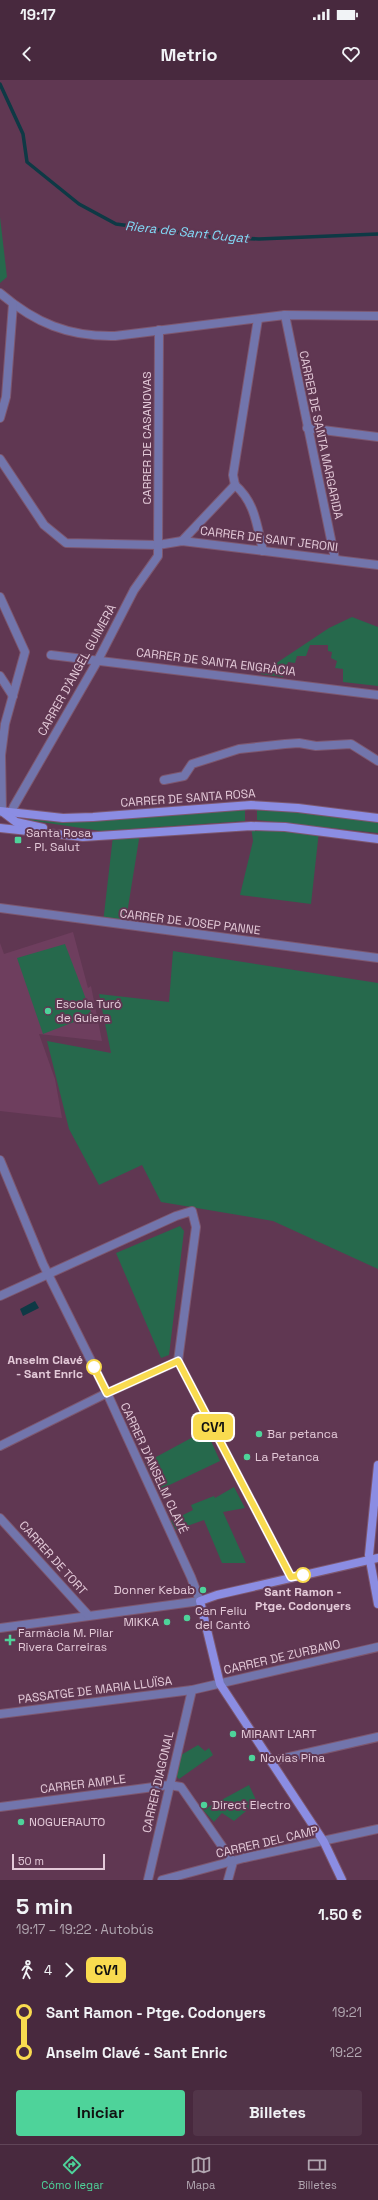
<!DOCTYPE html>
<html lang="es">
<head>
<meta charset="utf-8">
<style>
  body { margin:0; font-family:"Space Grotesk",sans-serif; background:#523549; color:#f1f3f6; height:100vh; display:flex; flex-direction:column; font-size:15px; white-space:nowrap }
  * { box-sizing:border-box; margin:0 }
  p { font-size:13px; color:#b1a6b0 }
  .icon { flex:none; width:22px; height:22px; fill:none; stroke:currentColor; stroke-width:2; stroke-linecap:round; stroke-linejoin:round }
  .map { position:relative; height:1800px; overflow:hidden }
  .side { display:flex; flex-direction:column; background:#48293e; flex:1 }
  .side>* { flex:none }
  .badge { padding:0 8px; border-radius:6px; font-size:14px; line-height:26px }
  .scale { position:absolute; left:12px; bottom:10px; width:93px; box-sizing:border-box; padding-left:4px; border:2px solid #e3c9d8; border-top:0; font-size:11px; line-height:14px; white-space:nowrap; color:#e3c9d8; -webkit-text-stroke:3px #603752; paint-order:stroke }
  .map>.badge { position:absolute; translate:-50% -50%; box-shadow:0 0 0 2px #fff }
  .legs { display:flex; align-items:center; gap:6px; height:44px; padding:0 16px; font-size:13px }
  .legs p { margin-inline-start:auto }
  .headline { display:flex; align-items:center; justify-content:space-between; height:68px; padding:0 16px }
  h1 { font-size:22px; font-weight:700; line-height:30px }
  .button { display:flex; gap:8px; margin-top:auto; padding:8px 16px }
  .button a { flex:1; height:46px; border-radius:4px; background:#4ed39a; color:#111; font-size:16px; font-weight:700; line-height:46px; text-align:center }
  .button a+a { background:#523549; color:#f1f3f6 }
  ul { padding:0 16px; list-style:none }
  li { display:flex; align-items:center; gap:14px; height:40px; font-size:15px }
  li i { display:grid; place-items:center; width:6px; height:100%; margin:0 5px; background:currentColor }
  li i::after { content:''; width:10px; height:10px; margin:-5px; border:3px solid; border-radius:50%; background:#48293e }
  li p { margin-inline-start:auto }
  li:first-child i { background:linear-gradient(#0000 50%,currentColor 0) }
  li:last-child i { background:linear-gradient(currentColor 50%,#0000 0) }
  .status { display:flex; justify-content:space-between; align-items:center; height:28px; padding:0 20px; background:#48293e; direction:ltr }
  .status svg { height:11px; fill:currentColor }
  header { display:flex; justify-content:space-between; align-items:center; height:52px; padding:0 16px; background:#48293e; font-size:18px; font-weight:700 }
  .tabs { display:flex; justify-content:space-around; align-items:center; height:56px; border-top:1px solid #604558; background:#48293e; font-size:11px; color:#b1a6b0 }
  .tabs a { display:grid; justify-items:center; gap:2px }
  .tabs .on { color:#4ed39a }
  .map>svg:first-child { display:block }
</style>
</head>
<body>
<div class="status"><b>19:17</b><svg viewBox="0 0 49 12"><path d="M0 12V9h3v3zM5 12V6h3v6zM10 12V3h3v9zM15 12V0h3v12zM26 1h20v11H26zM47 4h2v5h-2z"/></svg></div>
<header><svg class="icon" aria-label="back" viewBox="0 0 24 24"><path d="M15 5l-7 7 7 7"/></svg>Metrio<svg class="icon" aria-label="heart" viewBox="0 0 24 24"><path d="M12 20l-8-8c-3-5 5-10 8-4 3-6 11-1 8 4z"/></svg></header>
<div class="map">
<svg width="378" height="1800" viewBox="0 0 378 1800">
  <rect width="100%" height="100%" fill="#603752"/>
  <!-- built -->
  <polygon fill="#6e3e5e" points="73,852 88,908 91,906 102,961 39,954 55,999 62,1038 0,1031 0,863 4,874"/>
  <!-- green -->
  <g fill="#26694c">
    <polygon points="0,137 7,197 0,203"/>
    <polygon points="352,537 378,547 378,606 343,602 343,589 335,588 337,581 331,578 332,572 328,571 328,565 310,565 306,576 297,576 295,583 288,582 283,597 260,594 329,548"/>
    <polygon points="245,729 245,741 101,751 28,740 30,738"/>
    <polygon points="257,730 299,732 378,742 378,753 257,740"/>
    <polygon points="251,746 319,751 311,824 240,815 253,761"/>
    <polygon points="140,753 125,846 103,843 113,756"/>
    <polygon points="65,864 92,935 43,954 17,878"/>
    <polygon points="173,871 378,903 378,1189 273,1141 161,1122 142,1085 99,1105 69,1049 47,961 111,973 99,914 169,922"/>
    <polygon points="180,1146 184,1151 169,1275 161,1278 116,1173"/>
    <polygon points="206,1350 220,1381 159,1410 145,1383"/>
    <polygon points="234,1407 245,1428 223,1432 246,1483 222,1483 204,1440 176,1450 171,1441 193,1430 191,1425 214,1416 215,1418"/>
    <polygon points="198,1665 205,1671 209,1668 213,1675 179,1699 175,1695 181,1675"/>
    <polygon points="249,1705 257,1722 234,1741 222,1733 214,1742 203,1730"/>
  </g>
  <!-- water -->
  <polygon fill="#0e3945" points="35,1221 39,1228 23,1236 20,1229"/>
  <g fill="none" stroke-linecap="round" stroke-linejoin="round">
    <!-- stream -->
    <polyline stroke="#0e3945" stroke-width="3.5" points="0,4 23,54 27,82 79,124 116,144 211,157 259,159 378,154"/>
    <!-- street casing -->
    <g stroke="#7d576f" stroke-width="10">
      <g id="street">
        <path d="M0,213C35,243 69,257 115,256L285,235L378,236"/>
        <polyline points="285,235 335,479"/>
        <polyline points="0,338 6,317 13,224"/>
        <polyline points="307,348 378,357"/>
        <polyline points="0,379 44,445 66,463 158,465 182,461 378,485"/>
        <polyline points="235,405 233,395 258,239"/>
        <path d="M235,405C255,422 257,446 263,471"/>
        <polyline points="182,461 235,405"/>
        <polyline points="0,517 25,572 5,644 1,675 2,732"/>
        <polyline points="51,575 378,615"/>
        <polyline points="0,596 13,616"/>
        <polyline points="164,700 184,696 192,684 239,669 285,664 299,663 316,666 351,664 378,681"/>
        <polyline points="11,733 14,726 98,580 134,510 158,476 159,250"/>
        <polyline points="0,828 378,878"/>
        <polyline points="0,1080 43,1184 107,1313 191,1497 200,1521 0,1548"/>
        <polyline points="0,1216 176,1136 192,1131 196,1147 178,1281"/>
        <polyline points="178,1281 291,1497"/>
        <polyline points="0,1366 107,1313 178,1281"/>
        <polyline points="0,1438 88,1535"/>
        <polyline points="0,1634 192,1610 378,1567"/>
        <polyline points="272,1681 378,1657"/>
        <polyline points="0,1727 169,1705 181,1707 233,1782 228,1800"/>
        <polyline points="148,1800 192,1610"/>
        <polyline points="162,1800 244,1778 378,1749"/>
      </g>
    </g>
    <!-- secondary casing -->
    <g stroke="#7d576f" stroke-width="10">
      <g id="secondary">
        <polyline points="0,731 63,738 93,737 251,725 298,728 378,738"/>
        <polyline points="3,732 16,742 43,748"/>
        <polyline points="0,748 83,757 251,746 285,747 378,759"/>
        <polyline points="378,1385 369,1475 378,1524"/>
        <polyline points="342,1800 324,1762 220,1604 200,1521 217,1515 378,1478"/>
      </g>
    </g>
    <!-- street -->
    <use href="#street" stroke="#7275ac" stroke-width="8"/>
    <!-- secondary -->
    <use href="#secondary" stroke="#8b8de3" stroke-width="8"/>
  </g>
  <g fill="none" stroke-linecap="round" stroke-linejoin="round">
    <!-- line-1 casing -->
    <g stroke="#fff" stroke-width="9">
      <polyline id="line-1" points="94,1287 107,1313 178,1281 291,1497 303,1495"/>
    </g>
    <!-- line-1 -->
    <use href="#line-1" stroke="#f9db4f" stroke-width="6"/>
  </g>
  <!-- markers -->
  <g fill="#4ed39a" stroke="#603752" stroke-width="1.5">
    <rect x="14" y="756" width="8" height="8" rx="2"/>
    <circle cx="48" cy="931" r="4"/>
    <circle cx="259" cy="1354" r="4"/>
    <circle cx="247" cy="1377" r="4"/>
    <circle cx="203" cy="1510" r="4"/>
    <circle cx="187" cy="1538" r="4"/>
    <circle cx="167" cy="1542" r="4"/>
    <path d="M8 1554h4v4h4v4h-4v4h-4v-4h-4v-4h4z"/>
    <circle cx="233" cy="1654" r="4"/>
    <circle cx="252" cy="1678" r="4"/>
    <circle cx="204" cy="1725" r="4"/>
    <circle cx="21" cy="1742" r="4"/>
  </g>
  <g fill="#fff" stroke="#f9db4f" stroke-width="2">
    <circle cx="94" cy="1287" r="7"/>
    <circle cx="303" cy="1495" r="7"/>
  </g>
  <g text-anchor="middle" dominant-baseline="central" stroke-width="4" stroke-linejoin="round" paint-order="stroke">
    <!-- street labels -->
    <g font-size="12" fill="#e3c9d8" stroke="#603752">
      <text transform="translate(321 355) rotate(78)">CARRER DE SANTA MARGARIDA</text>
      <text transform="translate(147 358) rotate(-90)">CARRER DE CASANOVAS</text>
      <text transform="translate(269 459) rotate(7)">CARRER DE SANT JERONI</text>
      <text transform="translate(216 582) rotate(7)">CARRER DE SANTA ENGRÀCIA</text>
      <text transform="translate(77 590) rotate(-61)">CARRER D'ÀNGEL GUIMERÀ</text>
      <text transform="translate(188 718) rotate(-4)">CARRER DE SANTA ROSA</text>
      <text transform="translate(190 842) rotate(7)">CARRER DE JOSEP PANNE</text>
      <text transform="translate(154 1388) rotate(65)">CARRER D'ANSELM CLAVÉ</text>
      <text transform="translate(53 1478) rotate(48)">CARRER DE TORT</text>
      <text transform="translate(282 1577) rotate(-13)">CARRER DE ZURBANO</text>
      <text transform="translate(95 1610) rotate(-7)">PASSATGE DE MARIA LLUÏSA</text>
      <text transform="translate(158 1702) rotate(-77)">CARRER DIAGONAL</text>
      <text transform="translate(83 1704) rotate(-7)">CARRER AMPLE</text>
      <text transform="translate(267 1762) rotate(-13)">CARRER DEL CAMP</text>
    </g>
    <!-- poi labels -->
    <g font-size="12" fill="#e3c9d8" stroke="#603752" text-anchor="start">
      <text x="26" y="753">Santa Rosa<tspan x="26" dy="14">- Pl. Salut</tspan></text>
      <text x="56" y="924">Escola Turó<tspan x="56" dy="14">de Guiera</tspan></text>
      <text x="267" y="1354">Bar petanca</text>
      <text x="255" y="1377">La Petanca</text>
      <text x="195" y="1510" text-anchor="end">Donner Kebab</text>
      <text x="195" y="1531">Can Feliu<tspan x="195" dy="14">del Cantó</tspan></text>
      <text x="159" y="1542" text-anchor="end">MIKKA</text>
      <text x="18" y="1553">Farmàcia M. Pilar<tspan x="18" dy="14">Rivera Carreiras</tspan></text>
      <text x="241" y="1654">MIRANT L'ART</text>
      <text x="260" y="1678">Novias Pina</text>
      <text x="212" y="1725">Direct Electro</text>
      <text x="29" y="1742">NOGUERAUTO</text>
    </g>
    <!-- stop labels -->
    <g font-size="12" font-weight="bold" fill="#e3c9d8" stroke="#603752" text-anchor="end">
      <text x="83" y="1280">Anselm Clavé<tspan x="83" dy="14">- Sant Enric</tspan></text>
      <text x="303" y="1512" text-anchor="middle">Sant Ramon -<tspan x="303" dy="14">Ptge. Codonyers</tspan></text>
    </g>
    <!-- water labels -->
    <g font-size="13" font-style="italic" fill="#82daf7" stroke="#603752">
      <text transform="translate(187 152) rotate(6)">Riera de Sant Cugat</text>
    </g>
  </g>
</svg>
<div class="scale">50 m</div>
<b class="badge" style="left:213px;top:1347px;background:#f9db4f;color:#111">CV1</b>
</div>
<section class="side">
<div class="headline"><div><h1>5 min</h1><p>19:17 – 19:22 · Autobús</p></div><b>1.50 €</b></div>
<div class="legs"><svg class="icon" aria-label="walk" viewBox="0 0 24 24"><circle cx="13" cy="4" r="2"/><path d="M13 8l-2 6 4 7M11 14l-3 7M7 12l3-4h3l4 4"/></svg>4<svg class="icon" aria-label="forward" viewBox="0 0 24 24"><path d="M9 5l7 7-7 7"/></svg><b class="badge" style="background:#f9db4f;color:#111">CV1</b></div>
<ul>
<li><i style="color:#f9db4f"></i><b>Sant Ramon - Ptge. Codonyers</b><p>19:21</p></li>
<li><i style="color:#f9db4f"></i><b>Anselm Clavé - Sant Enric</b><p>19:22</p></li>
</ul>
<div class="button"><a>Iniciar</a><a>Billetes</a></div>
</section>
<nav class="tabs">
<a class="on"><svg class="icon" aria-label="directions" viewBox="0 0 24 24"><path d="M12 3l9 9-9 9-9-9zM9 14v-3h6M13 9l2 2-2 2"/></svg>Cómo llegar</a>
<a><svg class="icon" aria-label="map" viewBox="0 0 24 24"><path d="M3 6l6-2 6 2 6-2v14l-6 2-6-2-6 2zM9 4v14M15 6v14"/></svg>Mapa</a>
<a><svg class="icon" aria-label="tickets" viewBox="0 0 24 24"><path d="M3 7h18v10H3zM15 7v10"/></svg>Billetes</a>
</nav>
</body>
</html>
